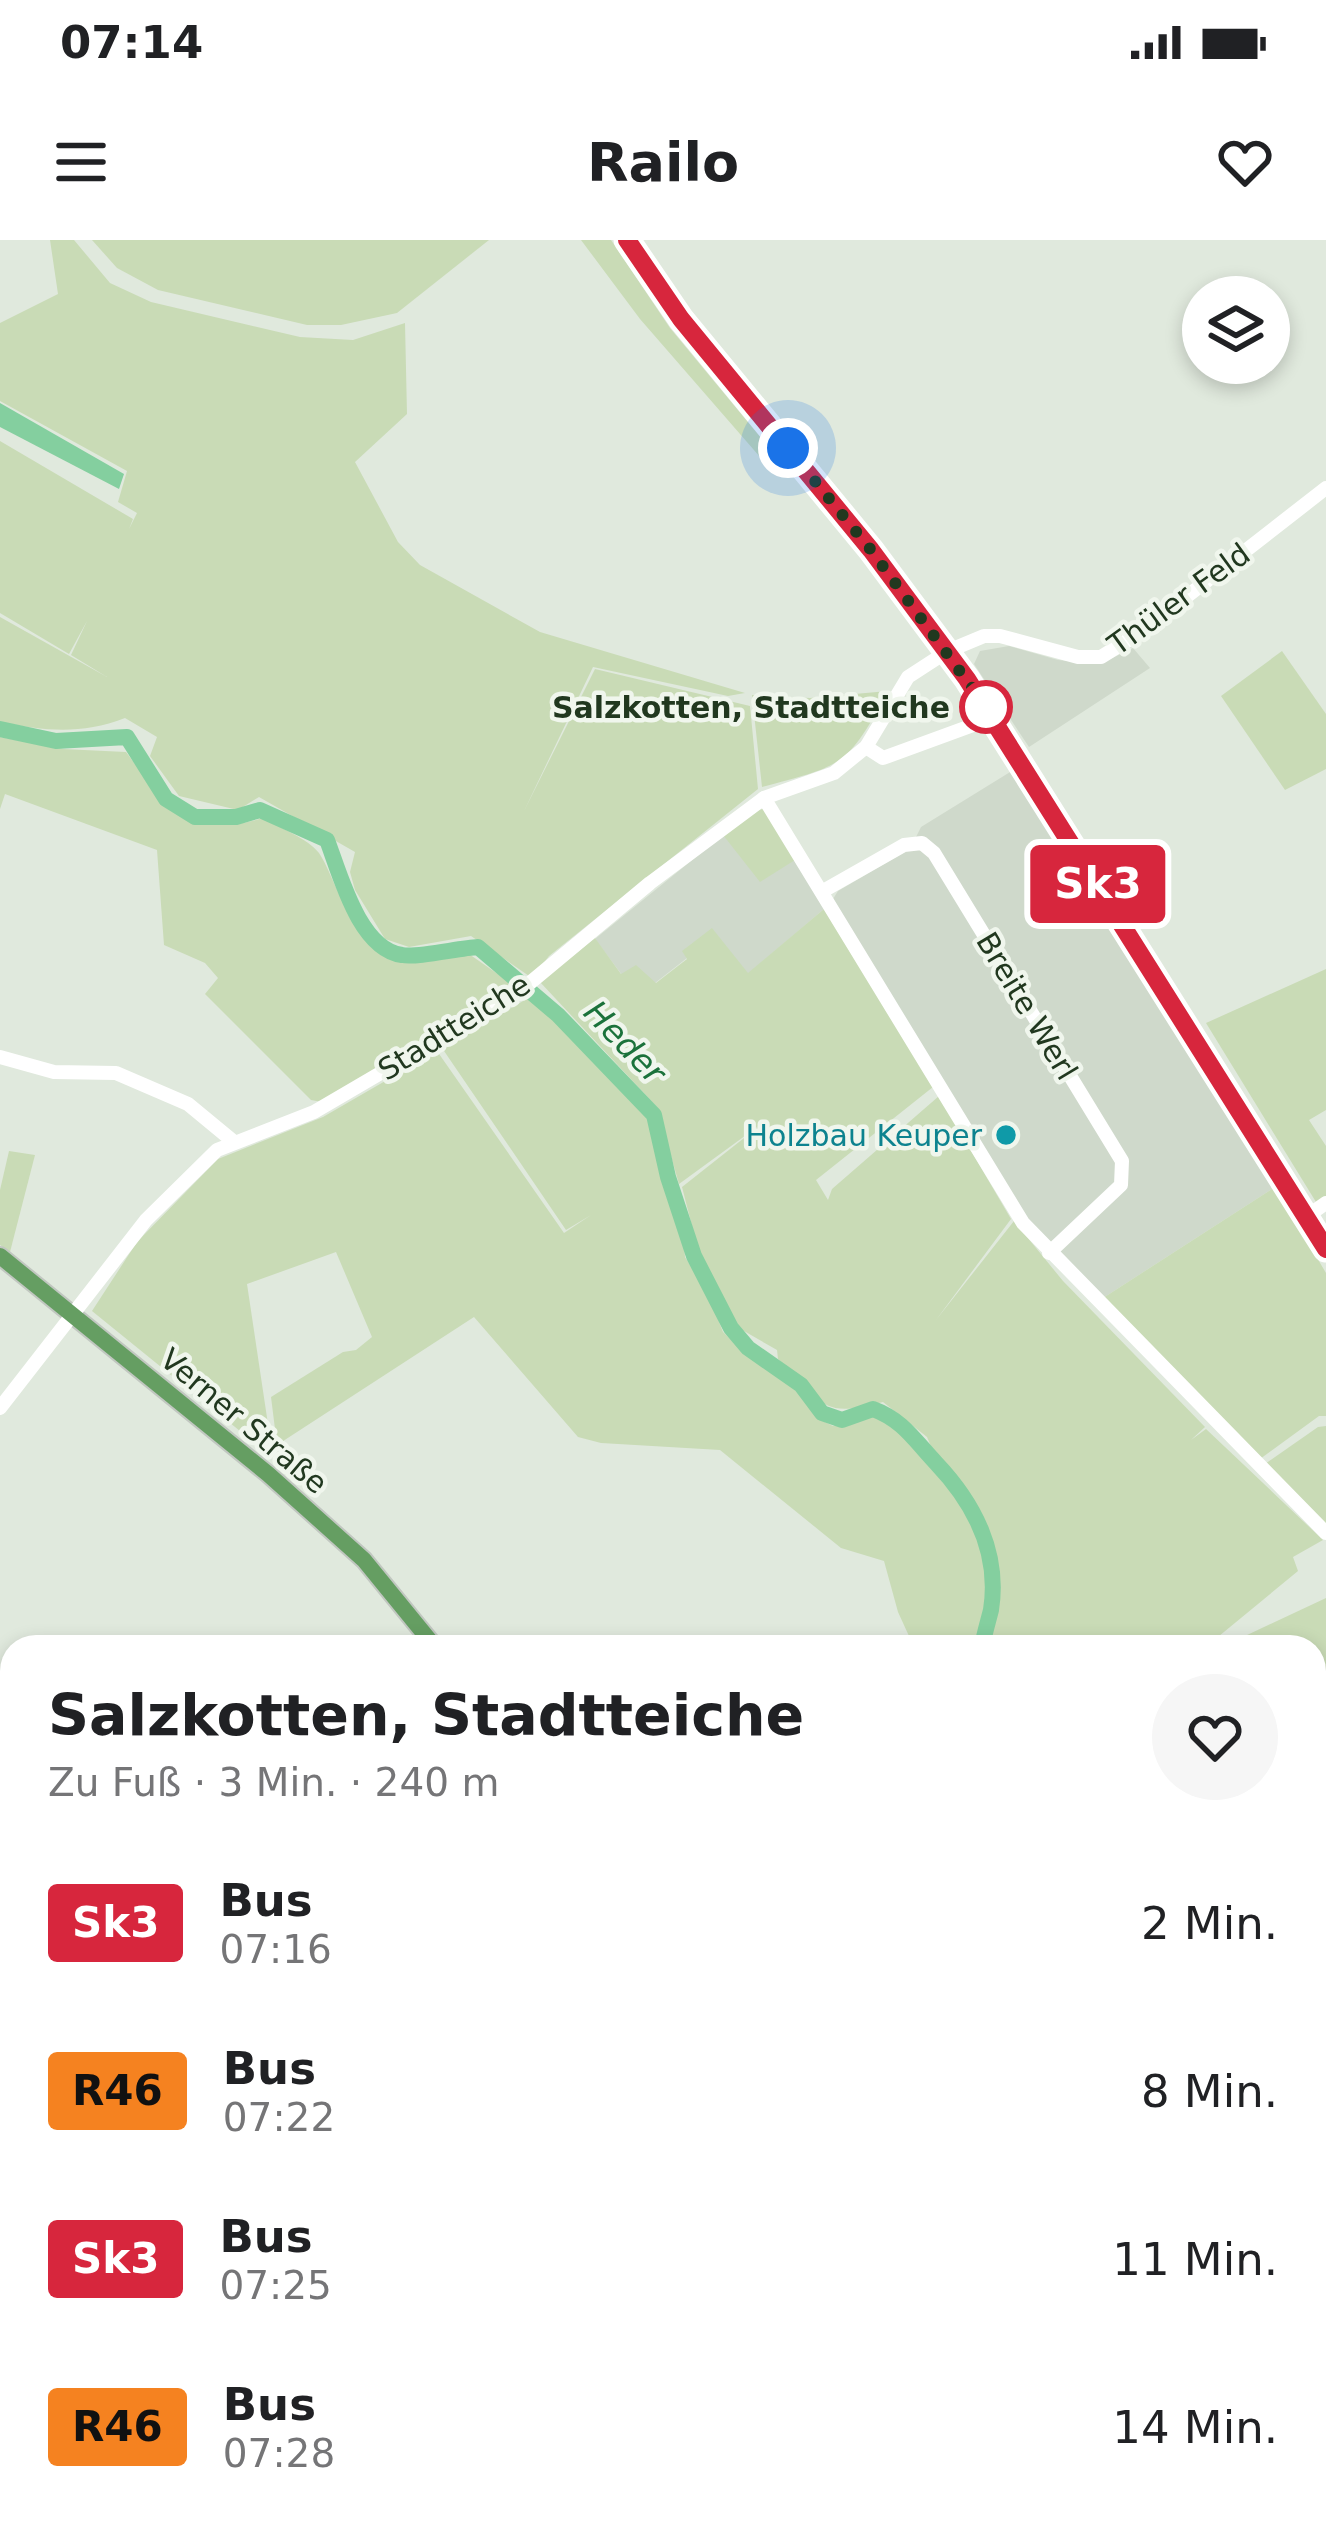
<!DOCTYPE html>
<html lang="de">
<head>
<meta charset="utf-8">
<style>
  body { margin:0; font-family:"DejaVu Sans",sans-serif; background:#f6f6f6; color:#202124; height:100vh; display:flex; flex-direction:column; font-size:45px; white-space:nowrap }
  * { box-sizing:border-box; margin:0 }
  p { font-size:39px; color:#757577 }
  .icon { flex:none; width:66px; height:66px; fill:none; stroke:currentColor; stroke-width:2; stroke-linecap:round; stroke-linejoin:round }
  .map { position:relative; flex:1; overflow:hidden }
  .panel { position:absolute; left:0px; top:1395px; width:1326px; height:903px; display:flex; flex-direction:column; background:#fff; border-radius:36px 36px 0 0; box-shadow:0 6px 18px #0003 }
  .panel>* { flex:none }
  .badge { padding:0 24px; border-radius:9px; font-size:42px; line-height:78px }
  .tools { position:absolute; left:1182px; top:36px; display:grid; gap:24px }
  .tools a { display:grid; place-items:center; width:108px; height:108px; border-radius:50%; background:#fff; box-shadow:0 6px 18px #0003; font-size:60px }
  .you { position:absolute; width:60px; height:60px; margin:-30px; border:9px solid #fff; border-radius:50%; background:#1a73e8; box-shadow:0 0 0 18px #1a73e833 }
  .map>.badge { position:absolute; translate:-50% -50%; box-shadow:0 0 0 6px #fff }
  .round { display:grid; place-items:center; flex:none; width:126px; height:126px; border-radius:63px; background:#f6f6f6 }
  .summary { display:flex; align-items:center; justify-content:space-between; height:204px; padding:0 48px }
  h1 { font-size:57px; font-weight:700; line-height:90px }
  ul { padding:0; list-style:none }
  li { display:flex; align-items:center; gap:36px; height:168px; padding:0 48px }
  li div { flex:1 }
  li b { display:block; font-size:45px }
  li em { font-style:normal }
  li .badge { min-width:132px; font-weight:700; text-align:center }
  .status { display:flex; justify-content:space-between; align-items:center; height:84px; padding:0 60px; background:#fff; direction:ltr }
  .status svg { height:33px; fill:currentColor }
  header { display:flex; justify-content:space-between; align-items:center; height:156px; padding:0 48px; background:#fff; font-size:54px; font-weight:700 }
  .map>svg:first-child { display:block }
</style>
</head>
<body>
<div class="status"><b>07:14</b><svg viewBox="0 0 49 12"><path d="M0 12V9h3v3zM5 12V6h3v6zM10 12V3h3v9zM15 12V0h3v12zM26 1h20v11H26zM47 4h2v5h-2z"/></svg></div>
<header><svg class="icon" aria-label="menu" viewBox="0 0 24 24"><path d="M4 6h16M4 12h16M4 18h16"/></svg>Railo<svg class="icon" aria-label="heart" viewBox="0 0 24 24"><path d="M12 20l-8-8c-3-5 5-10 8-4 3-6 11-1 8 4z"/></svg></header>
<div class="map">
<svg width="1326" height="2296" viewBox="0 0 1326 2296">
  <rect width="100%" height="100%" fill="#e0e9dd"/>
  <!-- built -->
  <g fill="#cfd9cb">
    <polygon points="1009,406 1058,420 1100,424 1133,408 1150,428 1029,507 974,424 980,411"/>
    <polygon points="1015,529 1275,947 1100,1060 1027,980 833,659 838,651 910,609 921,587"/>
    <polygon points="723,595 795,620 824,669 748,734 683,711 687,718 655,743 622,735 595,699"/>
    <polygon points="0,1661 12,1663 12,2286 1079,2286 1068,2291 1045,2288 1035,2296 0,2296 0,2052 4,2043 0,2040"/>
  </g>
  <!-- green -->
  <g fill="#c9dbb6">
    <path d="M50,0H74L110,43L151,62L300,97L353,100L405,83L407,174L355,222L398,302L420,325L540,392L745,453L728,456L593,427L524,571L595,429L750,466L758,549L549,716L532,738L471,696L409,707L385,699L355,650L350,632L355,612L259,557L238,570L179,556L150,516L157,497L125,478C81,495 45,491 0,482V377L107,437L71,415L87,381L69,414L0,373V201L133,279L129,289L137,273L118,262L127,231L0,161V83L58,54Z"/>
    <polygon points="92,0 489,0 397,73 341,85 307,85 158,50 117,28"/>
    <polygon points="581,0 611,0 670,88 771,210 760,217 640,79"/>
    <polygon points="1282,411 1326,474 1326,529 1285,550 1221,456"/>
    <path d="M888,451C847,527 844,525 762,547L752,455L810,458Z"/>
    <path d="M0,497L63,509L126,512C167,567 189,600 263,578C280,588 307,598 319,613C327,625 333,642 340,656C370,717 402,730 469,714L518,748L322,862L311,860L205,754L218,738L205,723L164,705L157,610L5,554L0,569Z"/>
    <polygon points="764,569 795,620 760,642 723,595 755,570"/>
    <path d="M824,669L933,847L816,940L828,960L832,949L939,856L1011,979L936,1080L1014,981L1063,1041L1205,1187L1191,1200L1206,1189L1323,1300L1293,1317L1298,1331L1213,1401L1200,1407H989L988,1400L977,1401L976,1407H914L898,1372L884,1321L841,1308L720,1210L601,1203L578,1197L474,1077L277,1205L271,1157L343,1112L356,1110L372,1097L336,1012L247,1044L272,1211L266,1212L92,1071L137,1002L218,919L323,877L437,811L564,993L591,975L566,990L442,808L530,757L650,878L662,936L683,991L685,1017L708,1054L723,1092L747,1115L797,1149L821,1180L833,1186L872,1175L890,1181L945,1240L927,1197L883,1162C817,1180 825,1161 778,1119L777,1110L737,1087L700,1017L682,947L768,879L679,944L657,867L540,742L595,698L621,734L636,725L656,743L687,719L682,711L712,688L748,733Z"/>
    <polygon points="1326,729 1326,870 1309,880 1326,906 1326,956 1316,962 1206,783"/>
    <polygon points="9,911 35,915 10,1012 0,1005 0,950"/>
    <polygon points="1275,947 1326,1033 1326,1176 1319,1176 1260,1219 1100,1060"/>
    <polygon points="1326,1186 1326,1285 1265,1224 1318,1187"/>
    <polygon points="1326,1358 1326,1465 1314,1471 1314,1407 1228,1404"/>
    <polygon points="12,1579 12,1662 0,1661 0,1581"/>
    <polygon points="1317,1820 1326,1833 1326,2005 1314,1988"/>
  </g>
  <!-- water -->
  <polygon fill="#84cf9f" points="0,163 124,234 119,249 0,187"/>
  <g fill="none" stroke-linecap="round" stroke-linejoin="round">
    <!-- stream -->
    <g stroke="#84cf9f" stroke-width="3">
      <polyline points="1314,2079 1326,2138"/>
      <polyline points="1320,2296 1326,2277"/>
    </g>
    <!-- river -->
    <g stroke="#84cf9f" stroke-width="16">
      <path d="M0,489L56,501L127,497L166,559L195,577H236L260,570L327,600C340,634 359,709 402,715C417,718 459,708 478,707L558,775L654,875L668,937L694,1016L731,1088L748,1108L801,1145L822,1173L842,1180L873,1169C903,1180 915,1201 936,1223C974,1263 1000,1313 991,1370C988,1382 984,1395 982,1407"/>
      <polyline points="1314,2044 1326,2060"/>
    </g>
    <!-- major casing -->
    <g stroke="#c1c7c0" stroke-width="20">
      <g id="major">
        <path d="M627,0C668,72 726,134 779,197C853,287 926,378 992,475L1326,1009"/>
        <polyline points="0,1016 268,1234 364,1320 435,1407"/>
        <polyline points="1177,2296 1181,2286"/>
      </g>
    </g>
    <!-- minor -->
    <g stroke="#fff" stroke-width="14">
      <polyline points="866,507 883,518 976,484"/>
      <polyline points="764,558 1023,983 1326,1293"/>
      <polyline points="823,651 904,605 922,603 934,613 1122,921 1121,945 1049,1013"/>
      <polyline points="0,817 54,832 116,833 188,864 234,902"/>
      <polyline points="1306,977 1326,963"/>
      <polyline points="0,1168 146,980 217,910 314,872 519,752 650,643 764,558 834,533 866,507 908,437 948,411 984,396 1000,396 1078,417 1101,417 1141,392 1326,248"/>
      <polyline points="1314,1560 1326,1554"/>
      <polyline points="1314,1572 1326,1605"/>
      <polyline points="1314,1617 1326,1611"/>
      <polyline points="1314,1761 1326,1783"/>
      <polyline points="0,2051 12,2052"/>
      <polyline points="0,2283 12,2278"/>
      <polyline points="272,2286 274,2296"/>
      <polyline points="1129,2286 1131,2296"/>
      <polyline points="578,2296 597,2286"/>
      <polyline points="1043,2296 1053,2291 1064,2296"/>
      <polyline points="1076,2296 1092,2286"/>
    </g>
    <!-- major -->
    <use href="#major" stroke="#659e62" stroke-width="16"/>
    <!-- rail casing -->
    <g stroke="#5b7459" stroke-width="8">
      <g id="rail">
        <polyline points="1314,2058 1326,2050"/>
        <polyline points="981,2296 995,2286"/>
      </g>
    </g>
    <!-- rail -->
    <use href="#rail" stroke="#f0f6ed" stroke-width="3" stroke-dasharray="9" stroke-linecap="butt"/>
  </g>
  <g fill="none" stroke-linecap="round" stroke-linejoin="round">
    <!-- line casing -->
    <g stroke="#fff" stroke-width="27">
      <polyline id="line" points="627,0 681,79 871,310 967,439 1326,1009"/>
    </g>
    <!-- line -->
    <use href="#line" stroke="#d7263d" stroke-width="18"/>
    <!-- walk -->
    <polyline stroke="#21381f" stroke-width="12" stroke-dasharray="0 21.6" points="788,208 871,310 986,467"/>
  </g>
  <!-- markers -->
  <circle fill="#fff" stroke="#d7263d" stroke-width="6" cx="986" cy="467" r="24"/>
  <circle fill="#0f9aa8" stroke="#f0f6ed" stroke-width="4.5" cx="1006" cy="895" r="12"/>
  <g text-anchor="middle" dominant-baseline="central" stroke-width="9" stroke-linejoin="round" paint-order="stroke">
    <!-- street labels -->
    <g font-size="30" fill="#21381f" stroke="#f0f6ed">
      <text transform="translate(1179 359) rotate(-36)">Thüler Feld</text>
      <text transform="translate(1027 766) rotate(59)">Breite Werl</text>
      <text transform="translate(454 787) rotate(-32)">Stadtteiche</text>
      <text transform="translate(244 1181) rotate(40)">Verner Straße</text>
    </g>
    <!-- stop labels -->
    <g font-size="30" font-weight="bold" fill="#21381f" stroke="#f0f6ed" text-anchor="end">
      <text x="950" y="467">Salzkotten, Stadtteiche</text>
    </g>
    <!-- culture labels -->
    <g font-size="30" fill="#0d838f" stroke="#f0f6ed" text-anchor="end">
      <text x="982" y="895">Holzbau Keuper</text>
    </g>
    <!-- water labels -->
    <g font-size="33" font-style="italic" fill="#1b723b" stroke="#f0f6ed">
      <text transform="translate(625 802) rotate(46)">Heder</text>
    </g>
  </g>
</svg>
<div class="tools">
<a><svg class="icon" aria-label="layers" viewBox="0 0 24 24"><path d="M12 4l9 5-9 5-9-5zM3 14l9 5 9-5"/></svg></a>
</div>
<div class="you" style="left:788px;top:208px"></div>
<b class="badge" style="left:1098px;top:644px;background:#d7263d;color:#fff">Sk3</b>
<section class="panel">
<div class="summary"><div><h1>Salzkotten, Stadtteiche</h1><p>Zu Fuß · 3 Min. · 240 m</p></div><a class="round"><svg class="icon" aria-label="heart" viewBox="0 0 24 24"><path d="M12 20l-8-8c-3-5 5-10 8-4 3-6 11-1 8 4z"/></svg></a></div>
<ul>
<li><span class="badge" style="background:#d7263d;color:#fff">Sk3</span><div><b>Bus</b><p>07:16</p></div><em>2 Min.</em></li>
<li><span class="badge" style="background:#f58220;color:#111">R46</span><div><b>Bus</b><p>07:22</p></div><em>8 Min.</em></li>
<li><span class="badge" style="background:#d7263d;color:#fff">Sk3</span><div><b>Bus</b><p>07:25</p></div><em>11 Min.</em></li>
<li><span class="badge" style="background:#f58220;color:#111">R46</span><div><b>Bus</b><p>07:28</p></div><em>14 Min.</em></li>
</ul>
</section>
</div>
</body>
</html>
